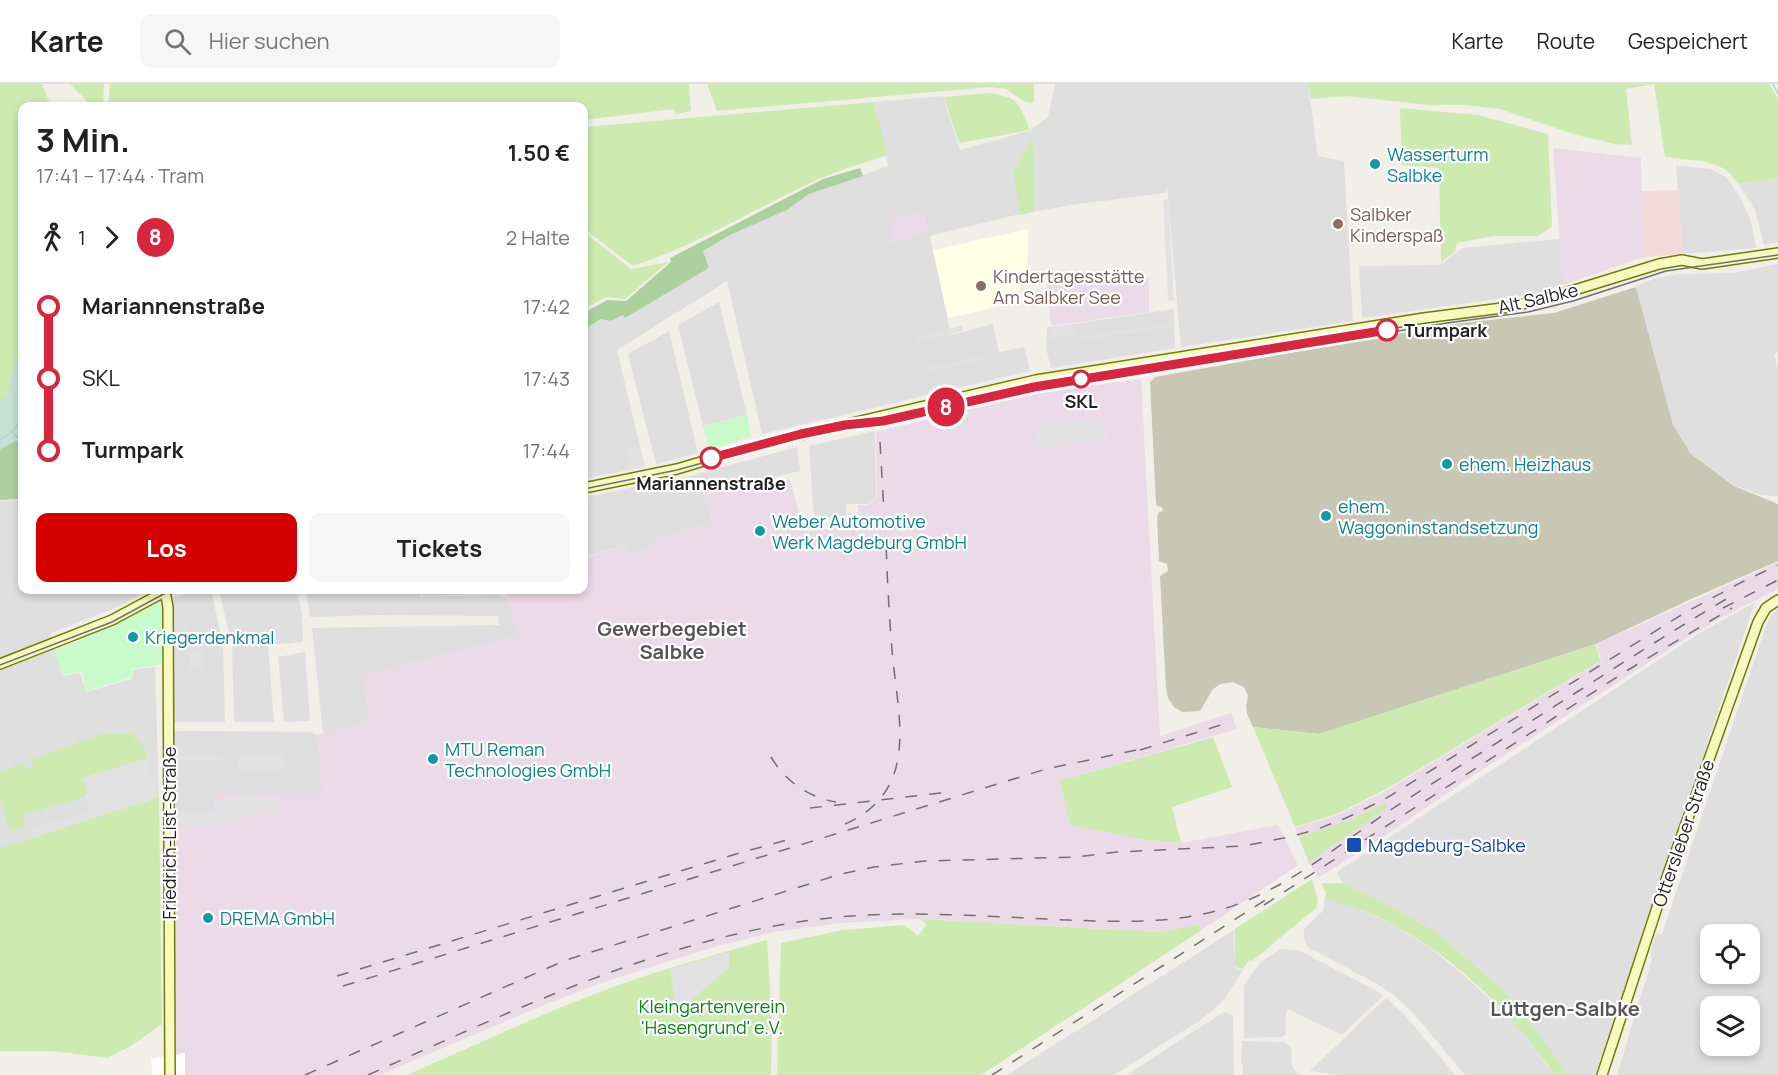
<!DOCTYPE html>
<html lang="de">
<head>
<meta charset="utf-8">
<style>
  body { margin:0; font-family:Manrope,sans-serif; background:#f6f6f6; color:#222; height:100vh; display:flex; flex-direction:column; font-size:22px; white-space:nowrap }
  * { box-sizing:border-box; margin:0 }
  p { font-size:20px; color:#767676 }
  .icon { flex:none; width:33px; height:33px; fill:none; stroke:currentColor; stroke-width:2; stroke-linecap:round; stroke-linejoin:round }
  .map { position:relative; flex:1; overflow:hidden }
  .sheet { position:absolute; left:18px; top:18px; width:570px; height:492px; display:flex; flex-direction:column; background:#fff; border-radius:12px; box-shadow:0 3px 9px #0003 }
  .sheet>* { flex:none }
  .badge { padding:0 12px; border-radius:20px; font-size:21px; line-height:39px }
  .tools { position:absolute; left:1700px; top:840px; display:grid; gap:12px }
  .tools a { display:grid; place-items:center; width:60px; height:60px; border-radius:12px; background:#fff; box-shadow:0 3px 9px #0003; font-size:30px }
  .map>.badge { position:absolute; translate:-50% -50%; box-shadow:0 0 0 3px #fff }
  .legs { display:flex; align-items:center; gap:9px; height:66px; padding:0 18px; font-size:20px }
  .legs p { margin-inline-start:auto }
  .summary { display:flex; align-items:center; justify-content:space-between; height:102px; padding:0 18px }
  h1 { font-size:33px; font-weight:700; line-height:45px }
  .cta { display:flex; gap:12px; margin-top:auto; padding:12px 18px }
  .cta a { flex:1; height:69px; border-radius:12px; background:#d40000; color:#fff; font-size:24px; font-weight:700; line-height:69px; text-align:center }
  .cta a+a { background:#f6f6f6; color:#222 }
  ul { padding:0 18px; list-style:none }
  li { display:flex; align-items:center; gap:21px; height:72px; font-size:22px }
  li i { display:grid; place-items:center; width:9px; height:100%; margin:0 8px; background:currentColor }
  li i::after { content:''; width:15px; height:15px; margin:-8px; border:4px solid; border-radius:50%; background:#fff }
  li p { margin-inline-start:auto }
  li:first-child i { background:linear-gradient(#0000 50%,currentColor 0) }
  li:last-child i { background:linear-gradient(currentColor 50%,#0000 0) }
  header { display:flex; align-items:center; gap:36px; box-sizing:border-box; height:84px; padding:0 30px; background:#fff; border-bottom:2px solid #e0e0e0 }
  header strong { font-size:28px }
  nav { display:flex; gap:33px; margin-inline-start:auto; font-size:21px }
  .search { width:420px; height:54px; background:#f6f6f6; display:flex; align-items:center; gap:15px; box-sizing:border-box; padding:0 21px; border-radius:12px; color:#767676; font-size:22px }
  .map>svg:first-child { display:block }
</style>
</head>
<body>
<header>
<strong>Karte</strong>
<div class="search"><svg class="icon" aria-label="search" viewBox="0 0 24 24"><circle cx="10" cy="10" r="6"/><path d="M15 15l6 6"/></svg>Hier suchen</div>
<nav><a>Karte</a><a>Route</a><a>Gespeichert</a></nav>
</header>
<div class="map">
<svg width="1778" height="991" viewBox="0 0 1778 991">
  <rect width="100%" height="100%" fill="#f2efe9"/>
  <!-- residential -->
  <g fill="#e0dfdf" fill-rule="evenodd">
    <polygon points="1055,0 1308,0 1318,72 1344,77 1353,237 1181,263 1167,103 1166,109 1071,121 1016,131 930,152 951,251 993,240 999,268 1024,263 1030,287 762,350 727,197 617,266 645,383 588,394 584,375 584,245 601,235 610,237 623,231 625,233 709,184 702,167 730,151 787,126 809,110 888,82 874,18 943,12 960,66 1029,47 1048,33"/>
    <polygon points="1676,81 1711,85 1727,94 1740,113 1751,137 1756,164 1682,170"/>
    <polygon points="1778,94 1778,158 1764,161 1755,126 1738,100"/>
    <polygon points="1560,155 1563,201 1539,209 1362,234 1359,182 1441,181 1462,164"/>
    <polygon points="1778,180 1778,269 1774,270 1778,285 1778,412 1773,412 1757,410 1734,401 1691,370 1673,341 1636,203 1637,201 1657,194 1678,190 1732,189"/>
    <polygon points="719,218 747,331 703,342 678,241"/>
    <polygon points="1174,225 1175,264 1051,284 1046,264 1047,244"/>
    <polygon points="669,247 698,369 656,380 628,270"/>
    <polygon points="875,347 876,413 867,420 846,420 847,433 814,435 809,362"/>
    <polygon points="797,363 800,387 704,410 712,438 652,456 647,465 627,471 625,461 584,473 584,413 694,391"/>
    <polygon points="22,416 22,506 146,506 120,522 51,549 62,592 80,589 86,608 132,595 133,586 155,583 159,713 0,765 0,417"/>
    <polygon points="205,506 211,506 223,562 225,638 174,638 173,513"/>
    <polygon points="219,506 297,506 302,531 303,558 268,561 274,638 234,638 232,562"/>
    <polygon points="306,506 420,506 421,513 498,511 509,515 518,551 362,592 370,636 323,650 312,544 499,541 498,532 381,531 310,533"/>
    <polygon points="1755,518 1595,991 1567,991 1561,980 1512,914 1438,849 1396,825 1343,799 1337,788 1698,550"/>
    <path d="M1778,524V991H1617L1652,875L1650,869L1656,850H1662L1765,545L1771,532ZM1710,850H1749V890H1710ZM1710,922H1749V962H1710Z"/>
    <polygon points="305,568 310,637 284,638 278,573"/>
    <polygon points="173,647 310,648 317,651 323,710 216,710 215,728 174,728"/>
    <polygon points="1325,815 1344,819 1388,838 1428,862 1466,893 1516,940 1554,991 1465,991 1414,930 1394,911 1377,900 1308,863 1304,854 1304,845 1323,827"/>
    <polygon points="1234,846 1235,884 1243,886 1223,917 1202,935 1114,991 1007,991"/>
    <polygon points="1281,865 1300,867 1375,906 1383,912 1342,951 1288,925 1286,929 1285,951 1281,953 1244,954 1244,902 1247,896 1261,878"/>
    <polygon points="1386,914 1404,930 1455,991 1338,991 1310,987"/>
    <polygon points="1224,928 1233,932 1234,991 1126,991"/>
    <polygon points="1242,957 1284,958 1291,963 1292,982 1298,990 1306,991 1243,991 1243,982 1241,980"/>
  </g>
  <!-- commercial -->
  <polygon fill="#f2dad9" points="1678,106 1682,170 1643,173 1641,107"/>
  <!-- industrial -->
  <g fill="#ebdbe8">
    <polygon points="1553,64 1641,74 1643,173 1563,201"/>
    <polygon points="924,126 929,149 893,158 889,134"/>
    <polygon points="1149,194 1149,228 1051,242 1047,198"/>
    <polygon points="1141,295 1160,652 1231,629 1237,645 1060,697 1070,740 1146,756 1181,759 1278,741 1298,781 1202,846 1198,841 1159,848 919,835 841,839 774,848 714,863 607,897 546,920 380,991 176,991 174,728 215,728 216,710 323,710 317,651 370,636 362,592 517,551 509,515 505,506 584,506 584,474 625,461 628,470 646,465 652,456 711,438 704,410 790,395 804,447 859,443 858,421 867,421 877,413 876,348 1035,310"/>
    <polygon points="1778,478 1778,505 1715,537 1651,577 1474,691 1383,753 1318,794 1309,779 1295,744 1340,730 1389,705 1601,577 1597,560"/>
    <polygon points="422,506 498,506 497,509 423,512"/>
  </g>
  <!-- education -->
  <polygon fill="#ffffe5" points="1028,145 1027,185 1014,219 948,234 933,166"/>
  <!-- construction -->
  <polygon fill="#c7c7b4" points="1636,203 1673,341 1691,370 1734,402 1778,420 1778,477 1689,516 1596,560 1319,650 1253,643 1247,630 1246,622 1248,612 1244,603 1233,598 1221,600 1213,605 1200,627 1182,628 1174,623 1168,614 1166,605 1160,492 1168,487 1167,480 1159,477 1157,433 1159,428 1163,427 1162,423 1157,422 1156,419 1150,298 1155,293 1454,240 1554,229"/>
  <!-- grass -->
  <g fill="#cdebb0">
    <polygon points="0,0 42,0 51,22 22,22 22,257 12,289 6,314 0,315"/>
    <polygon points="70,0 104,0 103,22 92,22"/>
    <polygon points="110,0 689,0 691,27 676,30 674,25 584,36 584,22 108,22"/>
    <polygon points="707,0 1034,0 1034,19 1025,18 1006,5 990,3 717,27"/>
    <polygon points="1308,0 1654,0 1626,5 1632,61 1615,60 1576,51 1500,25 1465,21 1429,21 1346,12 1311,15"/>
    <path d="M1654,0H1769L1778,15V94L1738,100C1734,95 1731,89 1726,86C1709,75 1684,76 1665,73Z"/>
    <path d="M988,9C1019,13 1018,18 1030,46L959,59L944,13Z"/>
    <path d="M874,18L887,71C864,79 839,86 817,96C755,124 698,161 633,182L584,145V43Z"/>
    <polygon points="1400,24 1478,31 1548,50 1552,143 1538,152 1493,152 1457,159 1455,168 1441,178 1439,84 1402,81"/>
    <polygon points="1033,55 1034,128 1020,131 1013,87"/>
    <polygon points="584,148 631,185 668,178 625,215 606,213 584,225"/>
    <polygon points="1596,560 1600,577 1388,704 1339,729 1295,743 1253,643 1319,650"/>
    <polygon points="102,650 134,650 134,654 138,654 142,663 144,663 147,674 84,694 88,709 85,710 86,713 22,731 26,744 10,747 0,715 0,687 24,679 26,685 34,682 32,675"/>
    <polygon points="1213,653 1232,703 1172,723 1181,759 1146,756 1070,741 1060,697"/>
    <polygon points="159,713 162,940 129,963 107,974 53,967 0,967 0,764"/>
    <polygon points="1385,719 1387,724 1309,778 1299,753 1350,736"/>
    <polygon points="1312,795 1318,817 1316,824 1252,877 1249,876 1243,885 1235,883 1235,845"/>
    <path d="M1321,799H1343L1396,825L1438,849L1512,914L1561,980L1567,991H1554C1549,982 1541,973 1535,965C1486,899 1407,833 1325,815L1326,808Z"/>
    <polygon points="919,835 1159,848 1198,841 1202,846 981,991 777,991 781,859 843,846 905,841 918,852 927,840"/>
    <path d="M767,856L772,936L771,991H407C475,961 543,929 613,903C663,885 715,871 767,856Z"/>
  </g>
  <!-- forest -->
  <g fill="#add19e">
    <polygon points="860,84 863,92 809,110 787,126 730,151 703,167 709,184 625,234 623,231 610,237 601,235 584,245 584,229 607,216 626,217 671,178 670,174 823,95"/>
    <polygon points="17,356 22,363 22,415 0,416 0,365"/>
  </g>
  <!-- wetland -->
  <polygon fill="#c6e0d4" points="22,257 22,349 17,356 0,365 0,315 6,314 12,289"/>
  <!-- park -->
  <g fill="#c8facc">
    <polygon points="747,331 751,352 715,364 714,362 709,363 703,342"/>
    <polygon points="158,518 162,522 161,580 132,585 132,593 86,607 82,587 62,591 54,567 111,543"/>
  </g>
  <!-- parking -->
  <g fill="#e2e2e2">
    <polygon points="1168,115 1174,216 1168,217 1163,116"/>
    <polygon points="1173,239 1174,242 1078,257 1077,253"/>
    <polygon points="1073,240 1076,252 1049,254 1048,243"/>
    <polygon points="962,242 963,247 916,258 914,253"/>
    <polygon points="981,272 981,276 924,289 922,286"/>
    <polygon points="1104,333 1106,358 1036,363 1039,341"/>
    <polygon points="640,362 645,383 630,385 626,366"/>
    <polygon points="189,566 204,567 204,585 189,583"/>
    <polygon points="174,671 226,672 226,676 175,677"/>
    <polygon points="239,671 284,671 286,686 239,686"/>
    <polygon points="147,674 159,713 33,754 30,745 90,727 85,710 88,709 83,694"/>
    <polygon points="244,710 248,710 250,714 260,711 261,716 275,712 279,725 207,744 176,744 177,728 215,729 216,718"/>
    <polygon points="729,868 729,884 676,929 670,885"/>
  </g>
  <!-- pier -->
  <polygon fill="#fff" points="185,969 185,991 153,991 151,975"/>
  <g fill="none" stroke-linecap="round" stroke-linejoin="round">
    <!-- stream -->
    <g stroke="#aad3df" stroke-width="1.5">
      <polyline points="1773,0 1778,10"/>
      <polyline points="12,348 22,358"/>
      <polyline points="0,356 12,348 22,336"/>
    </g>
    <!-- secondary casing -->
    <g stroke="#707d05" stroke-width="12">
      <g id="secondary">
        <polyline points="584,404 677,385 758,361 1036,296 1424,234 1510,223 1555,212 1659,180 1682,176 1702,180 1778,169"/>
        <polyline points="165,507 168,523 170,991"/>
        <polyline points="0,580 112,536 168,506"/>
        <polyline points="1602,991 1668,790 1758,538 1766,524 1778,516"/>
      </g>
    </g>
    <!-- secondary -->
    <use href="#secondary" stroke="#f7fabf" stroke-width="9"/>
    <!-- tram -->
    <g stroke="#707070" stroke-width="1.5">
      <polyline points="584,405 677,386 801,352 841,344 883,340 1034,306 1447,239 1528,228 1573,217 1666,187 1778,171"/>
      <polyline points="0,581 112,538 171,506"/>
    </g>
    <!-- rail -->
    <g stroke="#707070" stroke-width="1.5" stroke-dasharray="12 12" stroke-linecap="butt">
      <polyline points="880,358 884,428"/>
      <polyline points="1723,524 1778,496"/>
      <polyline points="1140,666 1227,639"/>
      <path d="M771,673C786,698 808,713 836,718"/>
      <polyline points="810,724 949,708"/>
      <path d="M845,740C922,706 897,630 892,566C889,529 887,492 886,456"/>
      <polyline points="1264,821 1628,586 1732,524"/>
      <polyline points="337,892 736,770 787,756"/>
      <polyline points="343,902 1046,685 1146,664"/>
      <polyline points="305,991 566,876 841,790 874,783 925,777 1077,773 1117,768 1244,762 1289,753 1315,746 1346,734 1385,715 1686,528 1742,498 1778,481"/>
      <path d="M368,991C518,924 687,843 852,832C924,827 996,833 1068,836C1120,838 1172,840 1223,825C1287,806 1339,760 1395,723C1455,685 1516,647 1577,608C1627,576 1677,544 1728,514"/>
      <polyline points="992,991 1270,813"/>
    </g>
  </g>
  <g fill="none" stroke-linecap="round" stroke-linejoin="round">
    <!-- line-1 casing -->
    <g stroke="#fff" stroke-width="14">
      <polyline id="line-1" points="711,374 801,350 845,341 883,337 1034,303 1387,246"/>
    </g>
    <!-- line-1 -->
    <use href="#line-1" stroke="#d7263d" stroke-width="9"/>
  </g>
  <!-- markers -->
  <g fill="#0f9aa8" stroke="#fff" stroke-width="2">
    <circle cx="1375" cy="80" r="6"/>
    <circle cx="1447" cy="380" r="6"/>
    <circle cx="1326" cy="432" r="6"/>
    <circle cx="760" cy="447" r="6"/>
    <circle cx="133" cy="553" r="6"/>
    <circle cx="433" cy="675" r="6"/>
    <circle cx="208" cy="834" r="6"/>
  </g>
  <g fill="#8d6e63" stroke="#fff" stroke-width="2">
    <circle cx="1338" cy="140" r="6"/>
    <circle cx="981" cy="202" r="6"/>
  </g>
  <g fill="#fff" stroke="#d7263d" stroke-width="3">
    <circle cx="1387" cy="246" r="10"/>
    <circle cx="1081" cy="295" r="8"/>
    <circle cx="711" cy="374" r="10"/>
  </g>
  <rect fill="#1a4fb4" stroke="#fff" stroke-width="2" x="1346" y="753" width="16" height="16" rx="3"/>
  <g text-anchor="middle" dominant-baseline="central" stroke-width="4.5" stroke-linejoin="round" paint-order="stroke">
    <!-- culture labels -->
    <g font-size="18" fill="#0d838f" stroke="#fff" text-anchor="start">
      <text x="1387" y="70">Wasserturm<tspan x="1387" dy="21">Salbke</tspan></text>
      <text x="1459" y="380">ehem. Heizhaus</text>
      <text x="1338" y="422">ehem.<tspan x="1338" dy="21">Waggoninstandsetzung</tspan></text>
      <text x="772" y="437">Weber Automotive<tspan x="772" dy="21">Werk Magdeburg GmbH</tspan></text>
      <text x="145" y="553">Kriegerdenkmal</text>
      <text x="445" y="665">MTU Reman<tspan x="445" dy="21">Technologies GmbH</tspan></text>
      <text x="220" y="834">DREMA GmbH</text>
    </g>
    <!-- education labels -->
    <g font-size="18" fill="#785e54" stroke="#fff" text-anchor="start">
      <text x="1350" y="130">Salbker<tspan x="1350" dy="21">Kinderspaß</tspan></text>
      <text x="993" y="192">Kindertagesstätte<tspan x="993" dy="21">Am Salbker See</tspan></text>
    </g>
    <!-- street labels -->
    <g font-size="18" fill="#222" stroke="#fff">
      <text transform="translate(1538 214) rotate(-13)">Alt Salbke</text>
      <text transform="translate(169 749) rotate(-90)">Friedrich-List-Straße</text>
      <text transform="translate(1683 749) rotate(-71)">Ottersleber Straße</text>
    </g>
    <!-- stop labels -->
    <g font-size="18" font-weight="bold" fill="#222" stroke="#fff">
      <text x="1404" y="246" text-anchor="start">Turmpark</text>
      <text x="1081" y="317">SKL</text>
      <text x="711" y="399">Mariannenstraße</text>
    </g>
    <!-- transit labels -->
    <g font-size="18" fill="#164399" stroke="#fff" text-anchor="start">
      <text x="1368" y="761">Magdeburg-Salbke</text>
    </g>
    <!-- park labels -->
    <g font-size="18" fill="#0c8416" stroke="#fff">
      <text x="712" y="922">Kleingartenverein<tspan x="712" dy="21">'Hasengrund' e.V.</tspan></text>
    </g>
    <!-- neighbourhood labels -->
    <g font-size="20" font-weight="bold" fill="#555" stroke="#fff">
      <text x="672" y="544">Gewerbegebiet<tspan x="672" dy="23">Salbke</tspan></text>
      <text x="1565" y="924">Lüttgen-Salbke</text>
    </g>
  </g>
</svg>
<div class="tools">
<a><svg class="icon" aria-label="locate" viewBox="0 0 24 24"><circle cx="12" cy="12" r="6"/><path d="M12 2v4M12 18v4M2 12h4M18 12h4"/></svg></a>
<a><svg class="icon" aria-label="layers" viewBox="0 0 24 24"><path d="M12 4l9 5-9 5-9-5zM3 14l9 5 9-5"/></svg></a>
</div>
<b class="badge" style="left:946px;top:323px;background:#d7263d;color:#fff">8</b>
<section class="sheet">
<div class="summary"><div><h1>3 Min.</h1><p>17:41 – 17:44 · Tram</p></div><b>1.50 €</b></div>
<div class="legs"><svg class="icon" aria-label="walk" viewBox="0 0 24 24"><circle cx="13" cy="4" r="2"/><path d="M13 8l-2 6 4 7M11 14l-3 7M7 12l3-4h3l4 4"/></svg>1<svg class="icon" aria-label="forward" viewBox="0 0 24 24"><path d="M9 5l7 7-7 7"/></svg><b class="badge" style="background:#d7263d;color:#fff">8</b><p>2 Halte</p></div>
<ul>
<li><i style="color:#d7263d"></i><b>Mariannenstraße</b><p>17:42</p></li>
<li><i style="color:#d7263d"></i><span>SKL</span><p>17:43</p></li>
<li><i style="color:#d7263d"></i><b>Turmpark</b><p>17:44</p></li>
</ul>
<div class="cta"><a>Los</a><a>Tickets</a></div>
</section>
</div>
</body>
</html>
